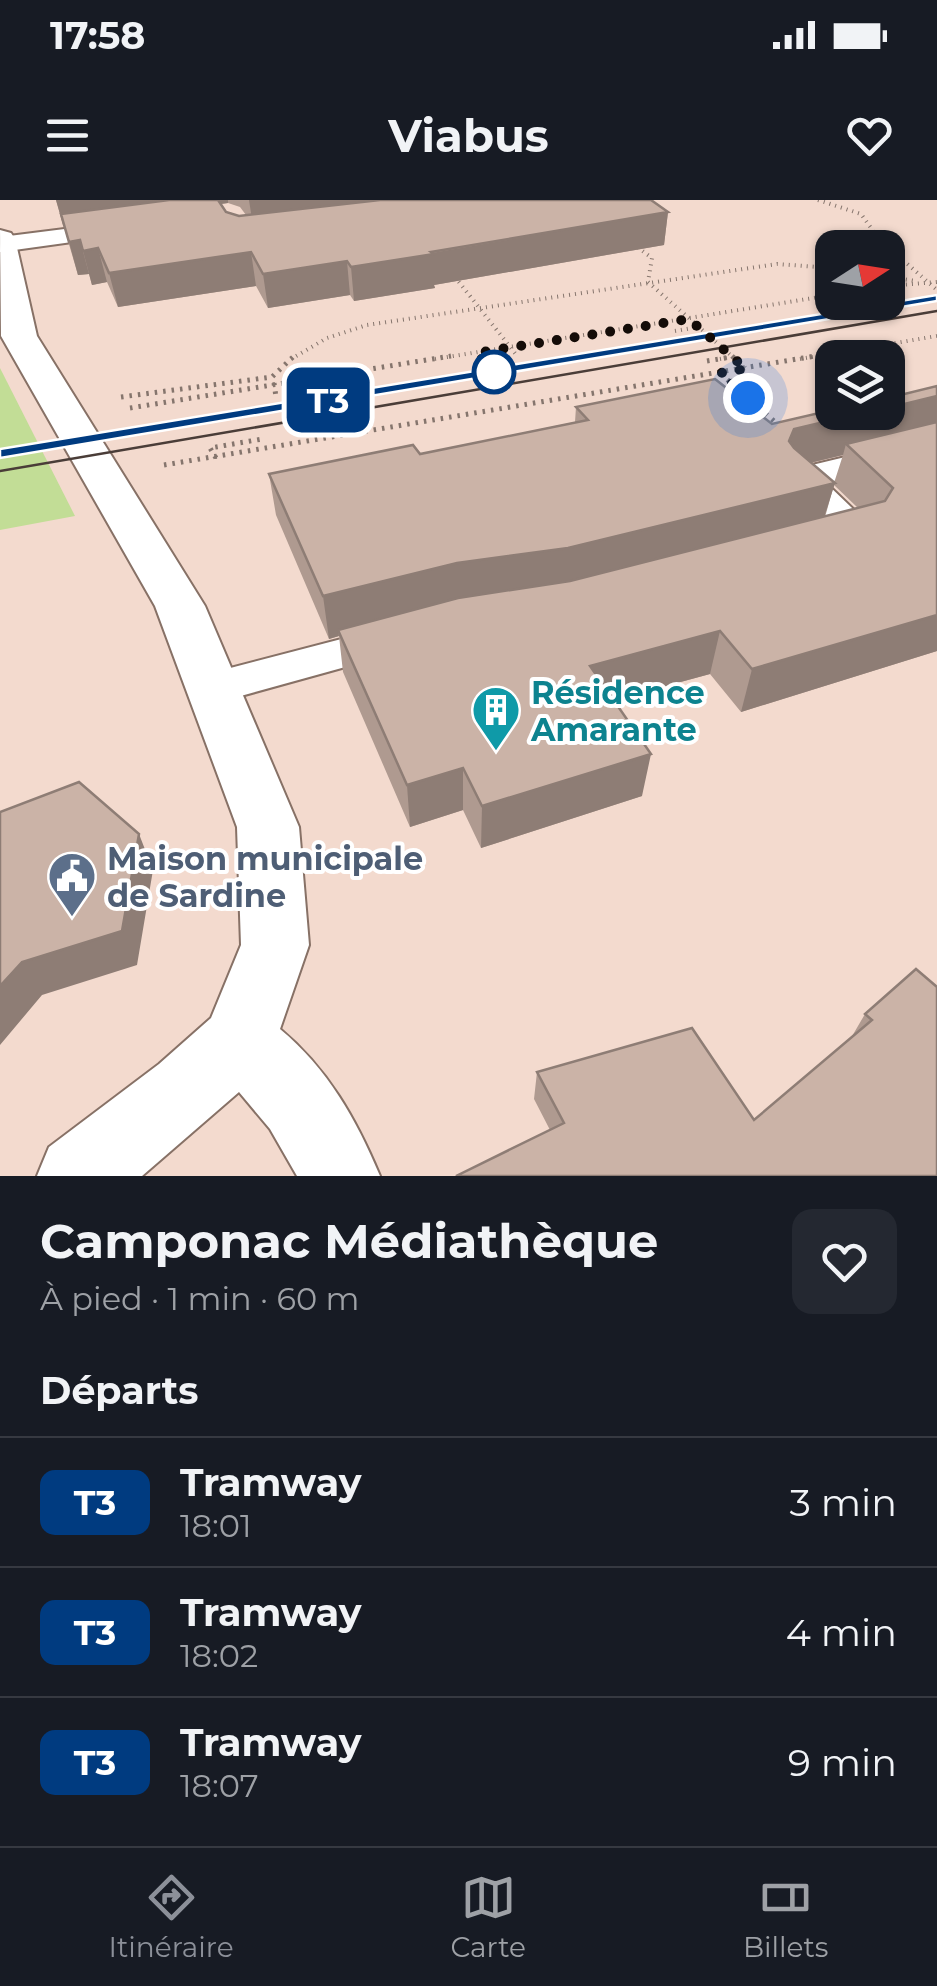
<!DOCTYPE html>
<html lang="fr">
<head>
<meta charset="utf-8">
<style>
  body { margin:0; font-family:Montserrat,sans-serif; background:#242831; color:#f1f3f6; height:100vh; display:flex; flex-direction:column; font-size:38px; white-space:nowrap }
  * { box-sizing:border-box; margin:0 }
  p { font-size:32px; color:#9ea1a6 }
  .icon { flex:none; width:55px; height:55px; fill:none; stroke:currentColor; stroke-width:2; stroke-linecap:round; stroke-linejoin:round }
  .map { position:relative; height:976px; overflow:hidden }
  .side { display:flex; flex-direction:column; background:#171b24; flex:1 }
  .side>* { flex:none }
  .badge { padding:0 20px; border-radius:15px; font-size:35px; line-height:65px }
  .needle { width:65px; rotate:78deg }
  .fabs { position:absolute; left:815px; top:30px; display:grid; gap:20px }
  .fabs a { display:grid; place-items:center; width:90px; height:90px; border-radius:20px; background:#171b24; box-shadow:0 2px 8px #0004; font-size:50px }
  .you { position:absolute; width:50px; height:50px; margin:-25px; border:8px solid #fff; border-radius:50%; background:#1a73e8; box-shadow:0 0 0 15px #1a73e833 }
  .map>.badge { position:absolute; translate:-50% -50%; box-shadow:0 0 0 5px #fff }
  h2 { padding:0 40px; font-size:38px; line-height:90px }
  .round { display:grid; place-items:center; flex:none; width:105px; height:105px; border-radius:20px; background:#242831 }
  .head { display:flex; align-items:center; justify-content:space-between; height:170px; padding:0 40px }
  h1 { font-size:48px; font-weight:700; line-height:75px }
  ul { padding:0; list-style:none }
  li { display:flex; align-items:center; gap:30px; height:130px; padding:0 40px; border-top:2px solid #363941 }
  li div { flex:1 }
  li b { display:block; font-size:38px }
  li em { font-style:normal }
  li .badge { min-width:110px; font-weight:700; text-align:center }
  .status { display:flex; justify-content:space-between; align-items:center; height:70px; padding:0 50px; background:#171b24; direction:ltr }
  .status svg { height:28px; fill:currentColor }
  header { display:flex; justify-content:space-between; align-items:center; height:130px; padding:0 40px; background:#171b24; font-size:45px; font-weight:700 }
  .menu { display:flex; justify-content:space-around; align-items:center; height:140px; border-top:2px solid #363941; background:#171b24; font-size:28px; color:#9ea1a6 }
  .menu a { display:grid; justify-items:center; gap:5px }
  .menu .active { color:#8c9099 }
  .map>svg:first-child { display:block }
</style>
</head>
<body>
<div class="status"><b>17:58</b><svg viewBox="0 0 49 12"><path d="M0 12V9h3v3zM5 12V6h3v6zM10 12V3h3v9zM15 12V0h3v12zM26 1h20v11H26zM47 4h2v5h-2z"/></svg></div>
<header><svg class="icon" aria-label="menu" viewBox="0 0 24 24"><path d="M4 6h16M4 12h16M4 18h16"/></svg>Viabus<svg class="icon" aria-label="heart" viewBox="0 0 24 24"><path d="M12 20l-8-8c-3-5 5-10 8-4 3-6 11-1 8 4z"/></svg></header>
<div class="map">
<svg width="937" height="976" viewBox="0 0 937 976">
  <rect width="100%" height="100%" fill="#f3dace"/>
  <!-- green -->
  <polygon fill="#c2dd96" points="0,168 75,316 0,330"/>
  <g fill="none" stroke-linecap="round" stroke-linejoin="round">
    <!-- pedestrian casing -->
    <g stroke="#877166" stroke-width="4">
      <g id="pedestrian">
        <polygon points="128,21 140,28 137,33 0,52 1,37"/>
        <path d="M937,235V255L826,283L876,331L870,339C851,344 832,352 812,347L807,339L812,331L830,326L787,287L782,279L787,271Z"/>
        <polygon points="399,424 414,428 420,438 414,448 212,504 196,499 190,488 196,477"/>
      </g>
    </g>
    <!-- minor casing -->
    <g stroke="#877166" stroke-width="4">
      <path id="minor" d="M0,30L11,33L15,39L37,136L205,406L299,627L309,745L280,829C328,869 356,919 380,976H297L270,929L239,892L142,976H37L49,947L159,864L211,818L241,745L237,627L155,406L1,136Z"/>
    </g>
    <!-- path-far1 -->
    <g stroke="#85756d" stroke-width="4" stroke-dasharray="1 5" stroke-linecap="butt">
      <polyline points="818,0 861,14 879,39 937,90"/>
      <polyline points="633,44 652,58 648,82 735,159"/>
      <polyline points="455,77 518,157"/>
      <polyline points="888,77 916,81"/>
      <polyline points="888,86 937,82"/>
      <polyline points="675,131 698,127"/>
      <polyline points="291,159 327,138 367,125 777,64 832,68"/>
      <polyline points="435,159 832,95"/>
      <polyline points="720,159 731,157"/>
      <polyline points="800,159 937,136"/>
    </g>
    <!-- path -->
    <g stroke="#85756d" stroke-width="5" stroke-dasharray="2.5 6" stroke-linecap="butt">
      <polyline points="732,156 745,168"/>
      <polyline points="707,161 731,157"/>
      <polyline points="721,174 783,229"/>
      <polyline points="274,183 276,197"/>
      <polyline points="121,197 272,177 294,156"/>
      <polyline points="130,208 451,156"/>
      <polyline points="216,258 210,248 262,239"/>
      <polyline points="164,265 815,156"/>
    </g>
    <!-- pedestrian -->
    <use href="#pedestrian" fill="#fff" fill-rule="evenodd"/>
    <!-- minor -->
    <use href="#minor" fill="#fff" fill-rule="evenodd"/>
    <!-- tram -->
    <g stroke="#4a3d38" stroke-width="2.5">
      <polyline points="0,253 276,208"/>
      <polyline points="0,271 937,111"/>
    </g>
  </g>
  <!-- wall -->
  <g fill="#af9a90" fill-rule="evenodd">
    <path d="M56,0H651L668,12L664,45L434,85L435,88L354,101L350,95L268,108L256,86L118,107L107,82L92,85L89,74L78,75ZM228,3L240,7L246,15L239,16L226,12L221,4Z"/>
    <path d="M576,207L772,224L888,212L937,451L741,512L710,474L614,500L642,596L481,648L463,610L410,627L343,472L339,436L329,439L276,315L269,274L420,254L575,222ZM843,255L834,283L811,263ZM834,285L858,308L825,317Z"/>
    <polygon points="937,787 937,976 550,930 534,899 537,872 754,920 851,838 865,814"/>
  </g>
  <!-- shaded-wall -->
  <g fill="#8e7d75">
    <polygon points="56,0 228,0 228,3 63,25"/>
    <polygon points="249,0 468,0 253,26"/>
    <polygon points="668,12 664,45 434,85 435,88 354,101 351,67"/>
    <polygon points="80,40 89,74 78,75 69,42"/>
    <polygon points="98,48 107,82 92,85 83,51"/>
    <polygon points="251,52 256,86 118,107 109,73"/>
    <polygon points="347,61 350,95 268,108 263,74"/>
    <polygon points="937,196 937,233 846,244 843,255 784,269 789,241 794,229 866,212 888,212 888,208"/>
    <polygon points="835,283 822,324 564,390 338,430 339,436 329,439 323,396 457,363"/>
    <polygon points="937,415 937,451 741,512 752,469"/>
    <polygon points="720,431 710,474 585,508 590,466"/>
    <polygon points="651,554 642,596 481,648 482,606"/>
    <polygon points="463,568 463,610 410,627 407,585"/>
    <polygon points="139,634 153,670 137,765 42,795 0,845 0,786"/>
  </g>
  <!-- building -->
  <g fill="#cbb3a7" stroke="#8e7d75" stroke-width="2.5">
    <polygon points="169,0 218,0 226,12 239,16 380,0 651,0 668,12 431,52 434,54 351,67 347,61 263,74 251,52 109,73 98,48 83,51 80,40 69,42 61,14"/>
    <polygon points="715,179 772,224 832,210 832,212 866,212 794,229 789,241 794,248 835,283 568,348 457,363 323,396 269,274 413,245 420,254 588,220 576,207"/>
    <polygon points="937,186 937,196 888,208 888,198"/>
    <polygon points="937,222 937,415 752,469 720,431 590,466 651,554 482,606 463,568 407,585 338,430 458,398 570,381 885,301 893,288 846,244"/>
    <polygon points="79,582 139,634 122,731 22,762 0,786 0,612"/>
    <polygon points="916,769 937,787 937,976 456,976 564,923 537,872 692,828 754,920 872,820 865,814"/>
  </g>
  <!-- line -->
  <polygon fill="#003b80" stroke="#fff" stroke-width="2.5" points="937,95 937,101 0,258 0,249"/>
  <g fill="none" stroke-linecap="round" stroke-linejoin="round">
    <!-- walk -->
    <polyline stroke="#140c08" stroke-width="10" stroke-dasharray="0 18" points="494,172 476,153 689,119 746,169 720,173 748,198"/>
  </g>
  <!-- icons -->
  <defs>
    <g id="building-pin" transform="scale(2.5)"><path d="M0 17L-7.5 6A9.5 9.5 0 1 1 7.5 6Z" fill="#0f9aa8" stroke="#fff"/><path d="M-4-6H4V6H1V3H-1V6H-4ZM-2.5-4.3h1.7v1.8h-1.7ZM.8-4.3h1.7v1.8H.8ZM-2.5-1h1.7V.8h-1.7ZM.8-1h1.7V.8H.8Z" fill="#fff"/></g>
    <g id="civic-pin" transform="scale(2.5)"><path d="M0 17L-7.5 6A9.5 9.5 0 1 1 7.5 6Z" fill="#5c6f8a" stroke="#fff"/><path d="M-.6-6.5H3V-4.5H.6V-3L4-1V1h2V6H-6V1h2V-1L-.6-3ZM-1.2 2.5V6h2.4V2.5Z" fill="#fff"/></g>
  </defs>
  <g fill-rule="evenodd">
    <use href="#building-pin" x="496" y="510"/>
    <use href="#civic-pin" x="72" y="676"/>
  </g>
  <!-- markers -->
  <circle fill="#fff" stroke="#003b80" stroke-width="5" cx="494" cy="172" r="20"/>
  <g text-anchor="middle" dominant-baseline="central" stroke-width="8" stroke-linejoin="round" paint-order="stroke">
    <!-- culture labels -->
    <g font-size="32" font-weight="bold" fill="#0d838f" stroke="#fff" text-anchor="start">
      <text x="531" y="492">Résidence<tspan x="531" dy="37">Amarante</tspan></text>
    </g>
    <!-- service labels -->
    <g font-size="32" font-weight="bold" fill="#4e5e75" stroke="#fff" text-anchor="start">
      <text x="107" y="658">Maison municipale<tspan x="107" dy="37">de Sardine</tspan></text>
    </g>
  </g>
</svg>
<div class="fabs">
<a><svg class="needle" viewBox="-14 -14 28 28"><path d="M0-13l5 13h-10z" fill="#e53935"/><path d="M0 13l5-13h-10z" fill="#9ea1a6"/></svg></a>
<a><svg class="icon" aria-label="layers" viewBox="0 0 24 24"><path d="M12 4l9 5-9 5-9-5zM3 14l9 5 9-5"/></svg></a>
</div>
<div class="you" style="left:748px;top:198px"></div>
<b class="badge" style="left:328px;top:200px;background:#003b80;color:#fff">T3</b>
</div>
<section class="side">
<div class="head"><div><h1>Camponac Médiathèque</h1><p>À pied · 1 min · 60 m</p></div><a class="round"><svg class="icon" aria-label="heart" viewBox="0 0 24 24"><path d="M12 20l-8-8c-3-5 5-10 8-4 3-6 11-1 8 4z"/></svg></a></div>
<h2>Départs</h2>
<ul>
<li><span class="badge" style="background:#003b80;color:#fff">T3</span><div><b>Tramway</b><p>18:01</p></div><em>3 min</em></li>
<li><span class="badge" style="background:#003b80;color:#fff">T3</span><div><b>Tramway</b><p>18:02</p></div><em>4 min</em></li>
<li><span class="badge" style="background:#003b80;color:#fff">T3</span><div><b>Tramway</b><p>18:07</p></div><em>9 min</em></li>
</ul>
</section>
<nav class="menu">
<a class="active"><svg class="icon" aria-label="directions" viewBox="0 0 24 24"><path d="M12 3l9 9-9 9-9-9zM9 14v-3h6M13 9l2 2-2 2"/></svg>Itinéraire</a>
<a><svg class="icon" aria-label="map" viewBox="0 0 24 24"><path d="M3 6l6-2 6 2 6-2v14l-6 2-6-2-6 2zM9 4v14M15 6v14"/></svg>Carte</a>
<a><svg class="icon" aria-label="tickets" viewBox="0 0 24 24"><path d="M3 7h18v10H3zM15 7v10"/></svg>Billets</a>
</nav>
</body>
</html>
